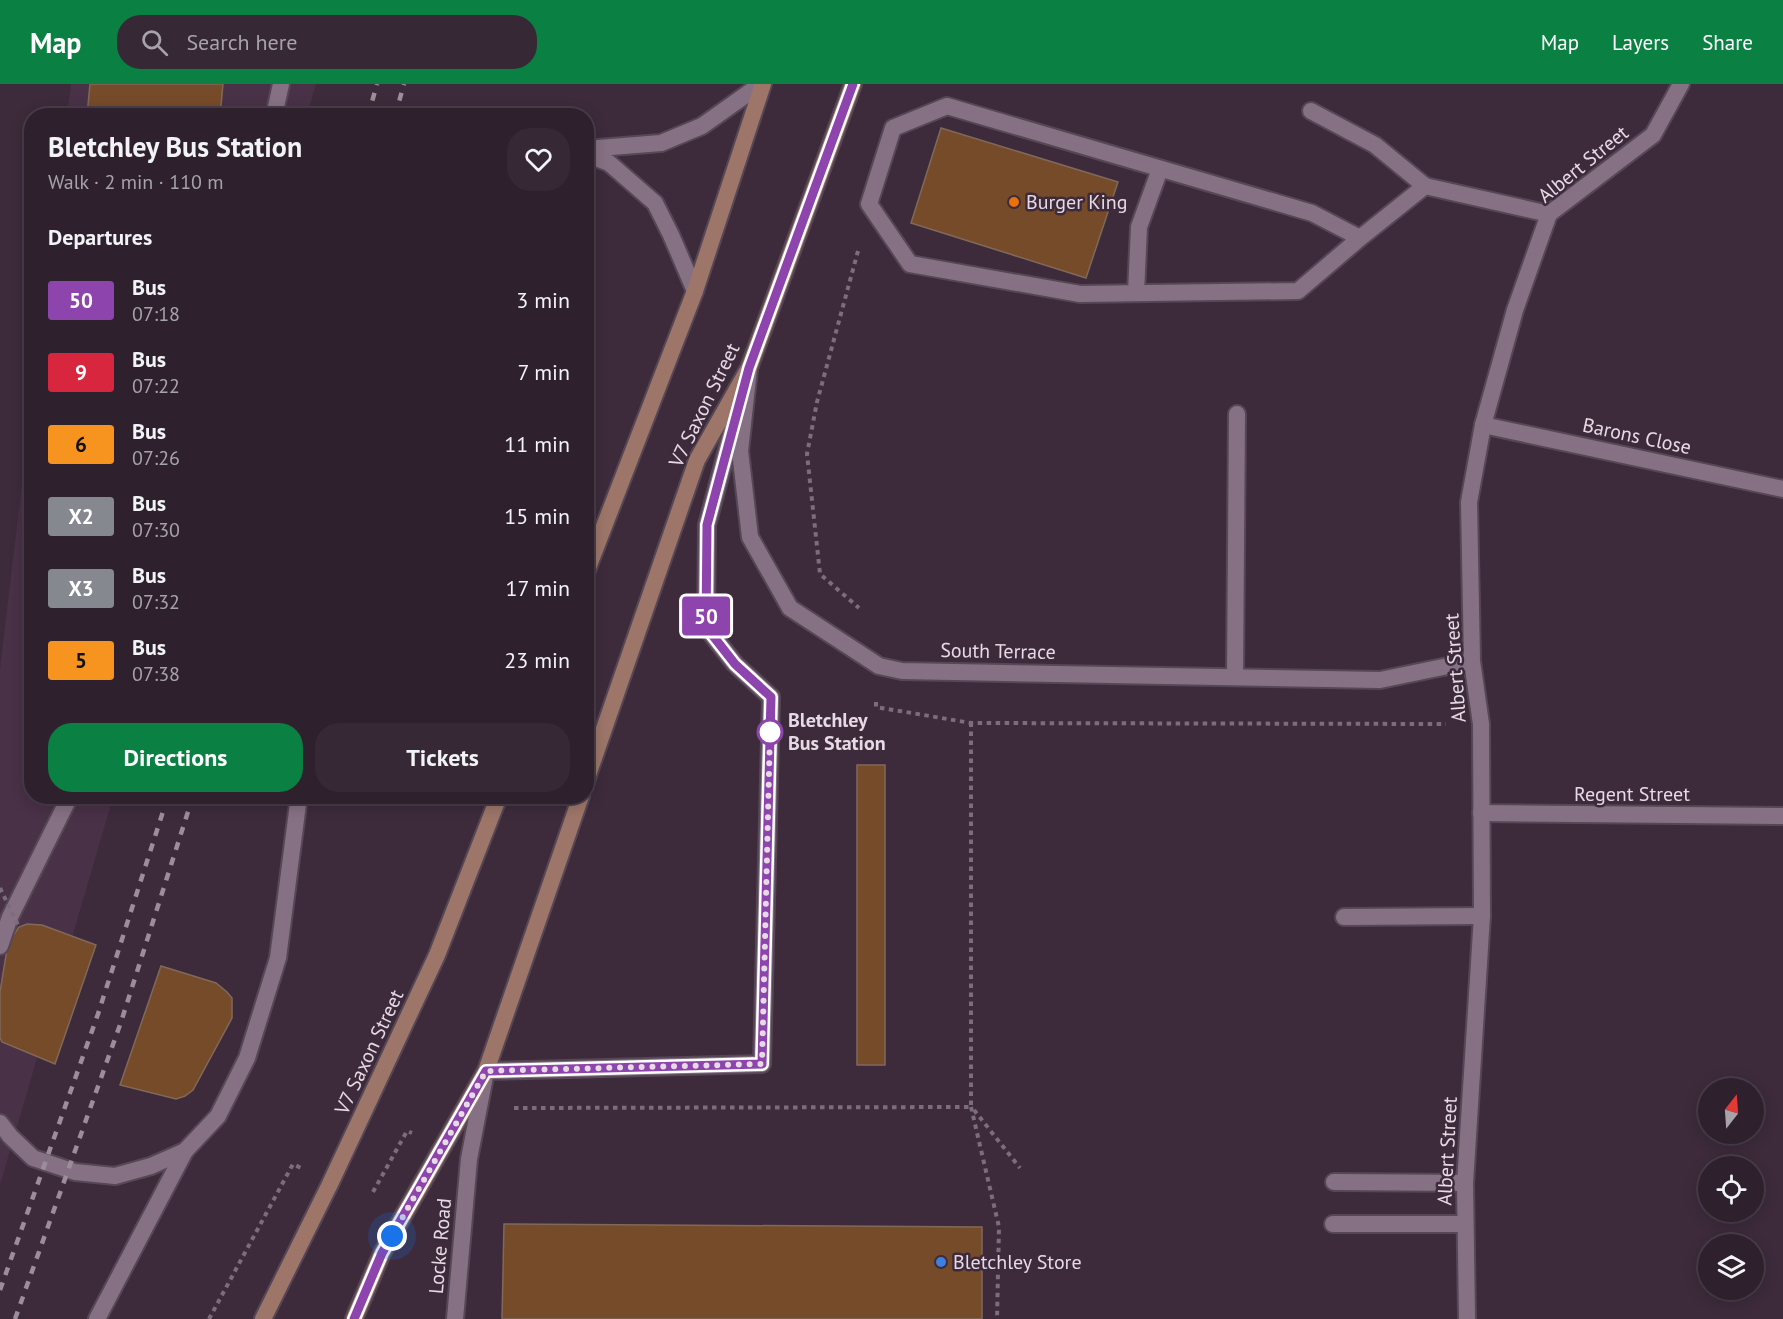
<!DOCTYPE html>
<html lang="en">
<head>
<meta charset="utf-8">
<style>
  body { margin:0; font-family:"PT Sans",sans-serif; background:#362835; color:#f1f3f6; height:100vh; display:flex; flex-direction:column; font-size:22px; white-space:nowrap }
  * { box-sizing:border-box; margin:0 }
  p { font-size:20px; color:#a7a3aa }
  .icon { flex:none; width:33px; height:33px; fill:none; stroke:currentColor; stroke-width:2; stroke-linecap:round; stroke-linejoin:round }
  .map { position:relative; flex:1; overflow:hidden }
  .drawer { position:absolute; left:24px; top:24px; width:570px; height:696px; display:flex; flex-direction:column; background:#2e202d; border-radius:24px; box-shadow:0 3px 15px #0003,0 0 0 2px #493e49 }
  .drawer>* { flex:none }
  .badge { padding:0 12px; border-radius:4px; font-size:21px; line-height:39px }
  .needle { width:39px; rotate:17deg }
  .fabs { position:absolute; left:1698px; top:994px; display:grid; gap:12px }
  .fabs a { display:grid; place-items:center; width:66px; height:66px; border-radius:50%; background:#2e202d; box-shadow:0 3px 15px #0003,0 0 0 2px #493e49; font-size:30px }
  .you { position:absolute; width:30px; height:30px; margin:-15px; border:4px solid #fff; border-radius:50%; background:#1a73e8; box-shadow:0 0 0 9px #1a73e833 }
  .map>.badge { position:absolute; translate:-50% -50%; box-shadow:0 0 0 3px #fff }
  h2 { padding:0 24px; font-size:22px; line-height:54px }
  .round { display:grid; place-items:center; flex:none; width:63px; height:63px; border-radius:24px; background:#362835 }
  .head { display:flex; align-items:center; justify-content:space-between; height:102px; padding:0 24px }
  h1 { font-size:28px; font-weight:600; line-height:45px }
  .button { display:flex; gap:12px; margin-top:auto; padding:12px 24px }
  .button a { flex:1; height:69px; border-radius:24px; background:#0b8043; color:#fff; font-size:24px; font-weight:600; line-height:69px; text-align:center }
  .button a+a { background:#362835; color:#f1f3f6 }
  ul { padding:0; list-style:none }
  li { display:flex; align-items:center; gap:18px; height:72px; padding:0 24px }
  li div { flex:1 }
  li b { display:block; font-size:22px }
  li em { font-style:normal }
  li .badge { min-width:66px; font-weight:700; text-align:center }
  header { display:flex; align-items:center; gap:36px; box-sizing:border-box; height:84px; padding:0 30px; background:#0b8043; color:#fff }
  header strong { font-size:28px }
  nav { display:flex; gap:33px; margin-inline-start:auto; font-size:21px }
  .search { width:420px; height:54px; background:#362835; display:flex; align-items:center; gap:15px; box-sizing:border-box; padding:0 21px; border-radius:24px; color:#a7a3aa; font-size:22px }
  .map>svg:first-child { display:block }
</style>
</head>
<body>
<header>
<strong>Map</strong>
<div class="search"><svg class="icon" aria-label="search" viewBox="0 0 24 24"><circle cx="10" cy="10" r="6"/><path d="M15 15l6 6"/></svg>Search here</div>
<nav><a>Map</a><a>Layers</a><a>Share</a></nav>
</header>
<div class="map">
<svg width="1783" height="1235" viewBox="0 0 1783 1235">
  <rect width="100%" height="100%" fill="#3d2b3c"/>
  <!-- built -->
  <g fill="#493147">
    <polygon points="71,0 316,0 307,31 67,32"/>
    <polygon points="31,324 32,712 113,713 0,1101 0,585"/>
  </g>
  <!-- building -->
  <g fill="#764b29" stroke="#806959" stroke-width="1.5">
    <polygon points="90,0 223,0 220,32 87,32"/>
    <polygon points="941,44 1118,98 1086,194 911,139"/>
    <rect x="857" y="681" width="28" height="300"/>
    <polygon points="27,840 42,841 96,861 55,980 2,958 0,954 0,908 8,859 19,843"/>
    <polygon points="161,882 216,899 227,908 232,914 232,934 193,1006 185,1012 176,1015 120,1001"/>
    <polygon points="504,1140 982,1143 982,1235 502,1235"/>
  </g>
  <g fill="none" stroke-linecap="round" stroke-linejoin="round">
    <!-- service casing -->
    <g stroke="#564755" stroke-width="20">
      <g id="service">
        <polyline points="1311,27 1375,61 1425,102"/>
        <polyline points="274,32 281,0"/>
        <polyline points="586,65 661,59 702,42 761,0"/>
        <polyline points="586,70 609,79 655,119 671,151 695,207"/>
        <polyline points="1360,154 1312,129 947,22 893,44 869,120 910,180 1080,210 1298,207 1360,154 1425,102 1549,130"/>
        <polyline points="1136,209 1139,143 1160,85"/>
        <polyline points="1235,593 1237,330"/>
        <polyline points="1344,833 1482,832"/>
        <polyline points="0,862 10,833 70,712"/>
        <polyline points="0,1039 10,1052 33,1074 75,1088 115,1092 151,1082 185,1067 218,1032 247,974 278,874 299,712"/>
        <polyline points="1334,1098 1465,1099"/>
        <polyline points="1333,1140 1464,1140"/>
        <polyline points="97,1235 185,1067"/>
        <polyline points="455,1235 469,1075 486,987 762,980 771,613 735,580 706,543 707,441 741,313"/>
      </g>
    </g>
    <!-- minor casing -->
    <g stroke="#564755" stroke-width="20">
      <g id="minor">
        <polyline points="749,285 740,367 750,453 790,524 879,582 902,587 1380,596 1472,577"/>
        <polyline points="1483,341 1783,405"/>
        <polyline points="1481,729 1783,732"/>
        <polyline points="1467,1235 1465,1099 1482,832 1481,640 1472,577 1469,418 1483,341 1515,226 1549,130 1653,51 1681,0"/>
      </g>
    </g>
    <!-- secondary casing -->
    <g stroke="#564755" stroke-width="20">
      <g id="secondary">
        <polyline points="586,489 695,207 763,0"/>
        <polyline points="586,697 697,376 749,284 853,0"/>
        <polyline points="263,1235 330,1100 437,871 499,712"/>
        <polyline points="354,1235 382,1169 486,987 581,712"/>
      </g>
    </g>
    <!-- path -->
    <g stroke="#7c6d7b" stroke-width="4" stroke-dasharray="4.5 4.5" stroke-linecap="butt">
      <polyline points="858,167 817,318 807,370 820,490 859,524"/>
      <polyline points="876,618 876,623 971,639 1446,640"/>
      <polyline points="971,1023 999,1143 997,1235"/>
      <polyline points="514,1024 971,1023 971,639"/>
      <polyline points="974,1026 1020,1084"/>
      <polyline points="373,1108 407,1047 412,1049"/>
      <polyline points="209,1235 293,1080 301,1084"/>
    </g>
    <!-- service -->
    <use href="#service" stroke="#867184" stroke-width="16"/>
    <!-- minor -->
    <use href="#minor" stroke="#867184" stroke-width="16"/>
    <!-- secondary -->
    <use href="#secondary" stroke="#9d7669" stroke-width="16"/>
    <!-- rail -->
    <g stroke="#9c8d9b" stroke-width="4.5" stroke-dasharray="8 8" stroke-linecap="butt">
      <polyline points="368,32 377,0"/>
      <polyline points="395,32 404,0"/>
      <polyline points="0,1206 98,930 168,712"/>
      <polyline points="15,1235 121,938 193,712"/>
    </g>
    <!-- path-bridge -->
    <polyline stroke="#7c6d7b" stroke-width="4" stroke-dasharray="4.5 4.5" stroke-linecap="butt" points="0,804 19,843"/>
  </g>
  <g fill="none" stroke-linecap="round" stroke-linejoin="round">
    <!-- line casing -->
    <g stroke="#fff" stroke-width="14">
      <polyline id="line" points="354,1235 382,1169 486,987 762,980 771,613 735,580 706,543 707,441 749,284 853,0"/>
    </g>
    <!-- line -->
    <use href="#line" stroke="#8e44ad" stroke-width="9"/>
    <!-- walk -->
    <polyline stroke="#e6dae5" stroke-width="6" stroke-dasharray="0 10.8" points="392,1152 486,987 762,980 770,648"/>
  </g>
  <!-- markers -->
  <circle fill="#e8710a" stroke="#3d2b3c" stroke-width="2" cx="1014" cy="118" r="6"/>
  <circle fill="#fff" stroke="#8e44ad" stroke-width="3" cx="770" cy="648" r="12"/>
  <circle fill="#3f7fe0" stroke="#3d2b3c" stroke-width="2" cx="941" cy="1178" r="6"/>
  <g text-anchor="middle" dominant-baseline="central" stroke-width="5" stroke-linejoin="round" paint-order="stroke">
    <!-- street labels -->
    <g font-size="20" fill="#e6dae5" stroke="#3d2b3c">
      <text transform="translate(1583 80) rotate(-39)">Albert Street</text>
      <text transform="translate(704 321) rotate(-64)">V7 Saxon Street</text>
      <text transform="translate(1637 352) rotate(12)">Barons Close</text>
      <text transform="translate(998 567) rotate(1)">South Terrace</text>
      <text transform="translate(1455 584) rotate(-94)">Albert Street</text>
      <text x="1632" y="710">Regent Street</text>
      <text transform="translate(369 968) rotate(-65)">V7 Saxon Street</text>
      <text transform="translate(1447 1067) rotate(-87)">Albert Street</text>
      <text transform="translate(440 1162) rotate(-85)">Locke Road</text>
    </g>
    <!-- poi labels -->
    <g font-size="20" fill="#e6dae5" stroke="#3d2b3c" text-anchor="start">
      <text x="1026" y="118">Burger King</text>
      <text x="953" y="1178">Bletchley Store</text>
    </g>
    <!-- stop labels -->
    <g font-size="20" font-weight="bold" fill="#e6dae5" stroke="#3d2b3c" text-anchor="start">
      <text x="788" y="636">Bletchley<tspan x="788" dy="23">Bus Station</tspan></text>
    </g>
  </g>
</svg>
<div class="fabs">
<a><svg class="needle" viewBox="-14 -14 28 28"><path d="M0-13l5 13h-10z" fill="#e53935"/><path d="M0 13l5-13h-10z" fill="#a7a3aa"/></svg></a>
<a><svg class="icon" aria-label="locate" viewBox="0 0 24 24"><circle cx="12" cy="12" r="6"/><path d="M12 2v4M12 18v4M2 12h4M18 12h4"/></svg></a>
<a><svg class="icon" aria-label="layers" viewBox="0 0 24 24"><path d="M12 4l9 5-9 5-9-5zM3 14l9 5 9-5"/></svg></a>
</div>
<div class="you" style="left:392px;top:1152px"></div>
<b class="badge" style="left:706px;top:532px;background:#8e44ad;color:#fff">50</b>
<section class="drawer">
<div class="head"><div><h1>Bletchley Bus Station</h1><p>Walk · 2 min · 110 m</p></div><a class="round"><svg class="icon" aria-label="heart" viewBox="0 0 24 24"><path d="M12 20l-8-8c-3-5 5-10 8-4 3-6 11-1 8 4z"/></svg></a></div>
<h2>Departures</h2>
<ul>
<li><span class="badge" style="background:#8e44ad;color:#fff">50</span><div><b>Bus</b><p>07:18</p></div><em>3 min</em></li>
<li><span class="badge" style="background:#d7263d;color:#fff">9</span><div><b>Bus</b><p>07:22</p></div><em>7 min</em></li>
<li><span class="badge" style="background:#f6941f;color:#111">6</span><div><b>Bus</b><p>07:26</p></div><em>11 min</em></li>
<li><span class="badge" style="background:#85898f;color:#fff">X2</span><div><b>Bus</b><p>07:30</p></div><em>15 min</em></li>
<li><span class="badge" style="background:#85898f;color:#fff">X3</span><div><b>Bus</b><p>07:32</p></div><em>17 min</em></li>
<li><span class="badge" style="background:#f6941f;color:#111">5</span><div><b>Bus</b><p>07:38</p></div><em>23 min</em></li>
</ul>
<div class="button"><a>Directions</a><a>Tickets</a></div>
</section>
</div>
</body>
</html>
